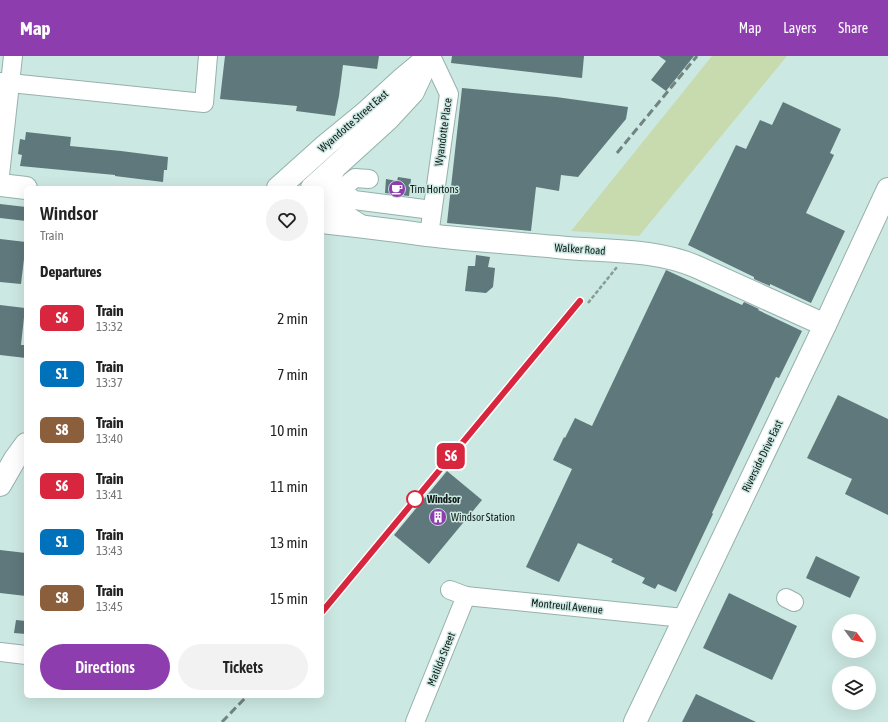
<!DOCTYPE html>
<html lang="en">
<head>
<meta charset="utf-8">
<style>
  body { margin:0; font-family:"Asap Condensed",sans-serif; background:#f2f2f2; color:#222; height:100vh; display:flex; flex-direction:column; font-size:15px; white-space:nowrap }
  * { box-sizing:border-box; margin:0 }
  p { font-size:13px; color:#767676 }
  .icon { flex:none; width:22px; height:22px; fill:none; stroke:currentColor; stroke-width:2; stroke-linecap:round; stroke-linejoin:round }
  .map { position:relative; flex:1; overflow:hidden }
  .drawer { position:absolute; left:24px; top:130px; width:300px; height:512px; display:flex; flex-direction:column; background:#fff; border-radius:6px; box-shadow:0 4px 16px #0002 }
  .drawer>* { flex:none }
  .badge { padding:0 8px; border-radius:6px; font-size:14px; line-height:26px }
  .needle { width:26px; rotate:122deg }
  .controls { position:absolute; left:832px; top:558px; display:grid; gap:8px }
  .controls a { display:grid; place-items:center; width:44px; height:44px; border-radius:50%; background:#fff; box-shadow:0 4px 16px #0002; font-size:20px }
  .map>.badge { position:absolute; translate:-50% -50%; box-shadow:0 0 0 2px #fff }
  h2 { padding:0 16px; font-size:15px; line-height:36px }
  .round { display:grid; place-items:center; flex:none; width:42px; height:42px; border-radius:21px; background:#f2f2f2 }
  .summary { display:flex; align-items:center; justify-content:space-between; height:68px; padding:0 16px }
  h1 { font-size:19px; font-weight:600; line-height:30px }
  .action { display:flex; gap:8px; margin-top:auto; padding:8px 16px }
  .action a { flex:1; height:46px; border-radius:24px; background:#8d3dad; color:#fff; font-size:16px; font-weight:600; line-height:46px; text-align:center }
  .action a+a { background:#f2f2f2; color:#222 }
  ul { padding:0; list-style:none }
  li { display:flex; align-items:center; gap:12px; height:56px; padding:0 16px }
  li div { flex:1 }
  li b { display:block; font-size:15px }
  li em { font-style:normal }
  li .badge { min-width:44px; font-weight:700; text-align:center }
  header { display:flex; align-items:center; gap:24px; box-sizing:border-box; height:56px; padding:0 20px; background:#8d3dad; color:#fff }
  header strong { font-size:19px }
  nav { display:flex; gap:22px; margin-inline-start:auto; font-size:14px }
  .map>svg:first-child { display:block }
</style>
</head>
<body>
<header>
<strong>Map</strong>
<nav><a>Map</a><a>Layers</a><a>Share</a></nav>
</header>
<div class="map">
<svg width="888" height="666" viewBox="0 0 888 666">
  <rect width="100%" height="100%" fill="#cce8e2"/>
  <!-- green -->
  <polygon fill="#c7dbaf" points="712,0 787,0 639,180 571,175"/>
  <!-- building -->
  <g fill="#5f787c">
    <polygon points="225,0 379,0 377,13 343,9 339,40 335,60 296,55 297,50 220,43"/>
    <polygon points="452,0 584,0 582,22 451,7"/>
    <polygon points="659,0 694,0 666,35 651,24 666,5"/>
    <polygon points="462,32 556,41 628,51 626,63 578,121 561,119 559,135 536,131 531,175 447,167"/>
    <polygon points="783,46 841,73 830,97 834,99 806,157 845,175 811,247 770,228 770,230 754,223 754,221 688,189 736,89 746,93 760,64 772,69"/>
    <polygon points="26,76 71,81 70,90 121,95 168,101 167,114 164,114 163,126 115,120 115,119 20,110 22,99 18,98 20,83 25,84"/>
    <polygon points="398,121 411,123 409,140 385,137 386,123 397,125"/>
    <polygon points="0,148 26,151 26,165 0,162"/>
    <polygon points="0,183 26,186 21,228 0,226"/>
    <polygon points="476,199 490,201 488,211 495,212 493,231 486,237 465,235 468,210 475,210"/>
    <polygon points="666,214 742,249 744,246 759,253 758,254 802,275 779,322 776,321 712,457 713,458 676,536 658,528 655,533 642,527 645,522 611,506 613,503 578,487 559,526 526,511 572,413 553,404 564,381 565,382 575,362 592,370"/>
    <polygon points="0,249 25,252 21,289 26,289 26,302 0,299"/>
    <polygon points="838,339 888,363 888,459 845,438 852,423 807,402"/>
    <polygon points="447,415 482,444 429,508 394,479"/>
    <polygon points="0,494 26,497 26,540 0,537"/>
    <polygon points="816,500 860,521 850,542 806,522"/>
    <polygon points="729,537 797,570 772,624 703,592"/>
    <polygon points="16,564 26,565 26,578 14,577"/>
    <polygon points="696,638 756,666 682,666"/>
  </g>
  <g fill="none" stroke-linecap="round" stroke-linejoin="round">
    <!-- minor casing -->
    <g stroke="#96b1ab" stroke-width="20">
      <g id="minor">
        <polyline points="0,26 184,45 204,47 208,0"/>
        <polyline points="0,119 13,0"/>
        <polyline points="369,123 355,122 345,130 346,138 354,144 432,154"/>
        <polyline points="429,179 449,38 431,0"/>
        <polyline points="450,534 466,540 684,562"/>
        <polyline points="786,542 794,546"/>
        <polyline points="0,596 26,599"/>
        <polyline points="415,666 466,540"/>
      </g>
    </g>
    <!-- major casing -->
    <g stroke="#96b1ab" stroke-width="24">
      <g id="major">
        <polyline points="334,112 325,133 334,153 359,169"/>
        <polyline points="0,129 26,132"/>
        <polyline points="278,132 326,89 365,57 401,24 430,0"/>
        <polyline points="312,132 388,63 413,36 427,6"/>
        <path d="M322,166C357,170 392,174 427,179C470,184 514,187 557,191C603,196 653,192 697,211L825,269"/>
        <polyline points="0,429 15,403 26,388"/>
        <polyline points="635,666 825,269 888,133"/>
      </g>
    </g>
    <!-- path -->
    <polyline stroke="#879c98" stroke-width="2.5" stroke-dasharray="4 2" stroke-linecap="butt" points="588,247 617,211"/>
    <!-- minor -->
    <use href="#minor" stroke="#fff" stroke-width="18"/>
    <!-- major -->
    <use href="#major" stroke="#fff" stroke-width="22"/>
    <!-- rail -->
    <g stroke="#718480" stroke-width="3" stroke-dasharray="8 4" stroke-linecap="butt">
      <polyline points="617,97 697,0"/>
      <polyline points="322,556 580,245"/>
      <polyline points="222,666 247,640"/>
    </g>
  </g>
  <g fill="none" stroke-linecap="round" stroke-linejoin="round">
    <!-- line casing -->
    <g stroke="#fff" stroke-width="9">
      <polyline id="line" points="322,556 580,245"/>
    </g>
    <!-- line -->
    <use href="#line" stroke="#d7263d" stroke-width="6"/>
  </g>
  <!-- icons -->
  <defs>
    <g id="cafe-disc" transform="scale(0.9)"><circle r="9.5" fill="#8d3dad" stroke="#cce8e2"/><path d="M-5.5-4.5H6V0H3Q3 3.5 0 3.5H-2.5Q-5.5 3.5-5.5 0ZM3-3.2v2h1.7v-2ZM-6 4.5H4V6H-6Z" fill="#fff"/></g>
    <g id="building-disc" transform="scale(0.9)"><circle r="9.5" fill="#8d3dad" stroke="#cce8e2"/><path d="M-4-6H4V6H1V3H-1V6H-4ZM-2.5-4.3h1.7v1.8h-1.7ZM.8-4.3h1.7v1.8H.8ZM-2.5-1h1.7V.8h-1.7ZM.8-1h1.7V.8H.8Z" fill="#fff"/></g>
  </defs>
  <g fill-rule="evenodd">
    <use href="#cafe-disc" x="397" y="133"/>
    <use href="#building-disc" x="438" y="461"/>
  </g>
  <!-- markers -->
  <circle fill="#fff" stroke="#d7263d" stroke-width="2" cx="415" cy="443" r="8"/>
  <g text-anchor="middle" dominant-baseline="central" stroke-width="3" stroke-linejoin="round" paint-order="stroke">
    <!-- street labels -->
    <g font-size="11" fill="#101a18" stroke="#cce8e2">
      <text transform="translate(353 65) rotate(-41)">Wyandotte Street East</text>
      <text transform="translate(443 76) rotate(-82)">Wyandotte Place</text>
      <text transform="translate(580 193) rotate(4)">Walker Road</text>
      <text transform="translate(762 400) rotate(-64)">Riverside Drive East</text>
      <text transform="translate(567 550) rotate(6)">Montreuil Avenue</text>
      <text transform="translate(441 603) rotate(-68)">Matilda Street</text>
    </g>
    <!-- poi labels -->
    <g font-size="11" fill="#101a18" stroke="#cce8e2" text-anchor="start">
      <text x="410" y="133">Tim Hortons</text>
      <text x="451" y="461">Windsor Station</text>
    </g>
    <!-- stop labels -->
    <g font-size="11" font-weight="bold" fill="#101a18" stroke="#cce8e2" text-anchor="start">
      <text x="427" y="443">Windsor</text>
    </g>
  </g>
</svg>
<div class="controls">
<a><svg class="needle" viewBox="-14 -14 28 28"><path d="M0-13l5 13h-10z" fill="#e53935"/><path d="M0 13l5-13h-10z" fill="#767676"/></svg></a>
<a><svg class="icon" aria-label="layers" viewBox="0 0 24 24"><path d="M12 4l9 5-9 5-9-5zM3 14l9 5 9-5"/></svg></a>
</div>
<b class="badge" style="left:451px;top:400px;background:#d7263d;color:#fff">S6</b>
<section class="drawer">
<div class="summary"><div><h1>Windsor</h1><p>Train</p></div><a class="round"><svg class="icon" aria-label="heart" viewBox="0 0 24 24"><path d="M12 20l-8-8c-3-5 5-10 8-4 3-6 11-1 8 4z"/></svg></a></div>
<h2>Departures</h2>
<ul>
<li><span class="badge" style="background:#d7263d;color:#fff">S6</span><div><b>Train</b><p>13:32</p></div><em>2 min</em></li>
<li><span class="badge" style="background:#0072bc;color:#fff">S1</span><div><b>Train</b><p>13:37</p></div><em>7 min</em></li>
<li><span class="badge" style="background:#8b5e3c;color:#fff">S8</span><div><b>Train</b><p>13:40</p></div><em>10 min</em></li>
<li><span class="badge" style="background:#d7263d;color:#fff">S6</span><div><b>Train</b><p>13:41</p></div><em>11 min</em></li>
<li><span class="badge" style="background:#0072bc;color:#fff">S1</span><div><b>Train</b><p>13:43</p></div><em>13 min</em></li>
<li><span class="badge" style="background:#8b5e3c;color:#fff">S8</span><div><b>Train</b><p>13:45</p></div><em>15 min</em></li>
</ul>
<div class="action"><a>Directions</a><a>Tickets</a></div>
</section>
</div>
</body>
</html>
